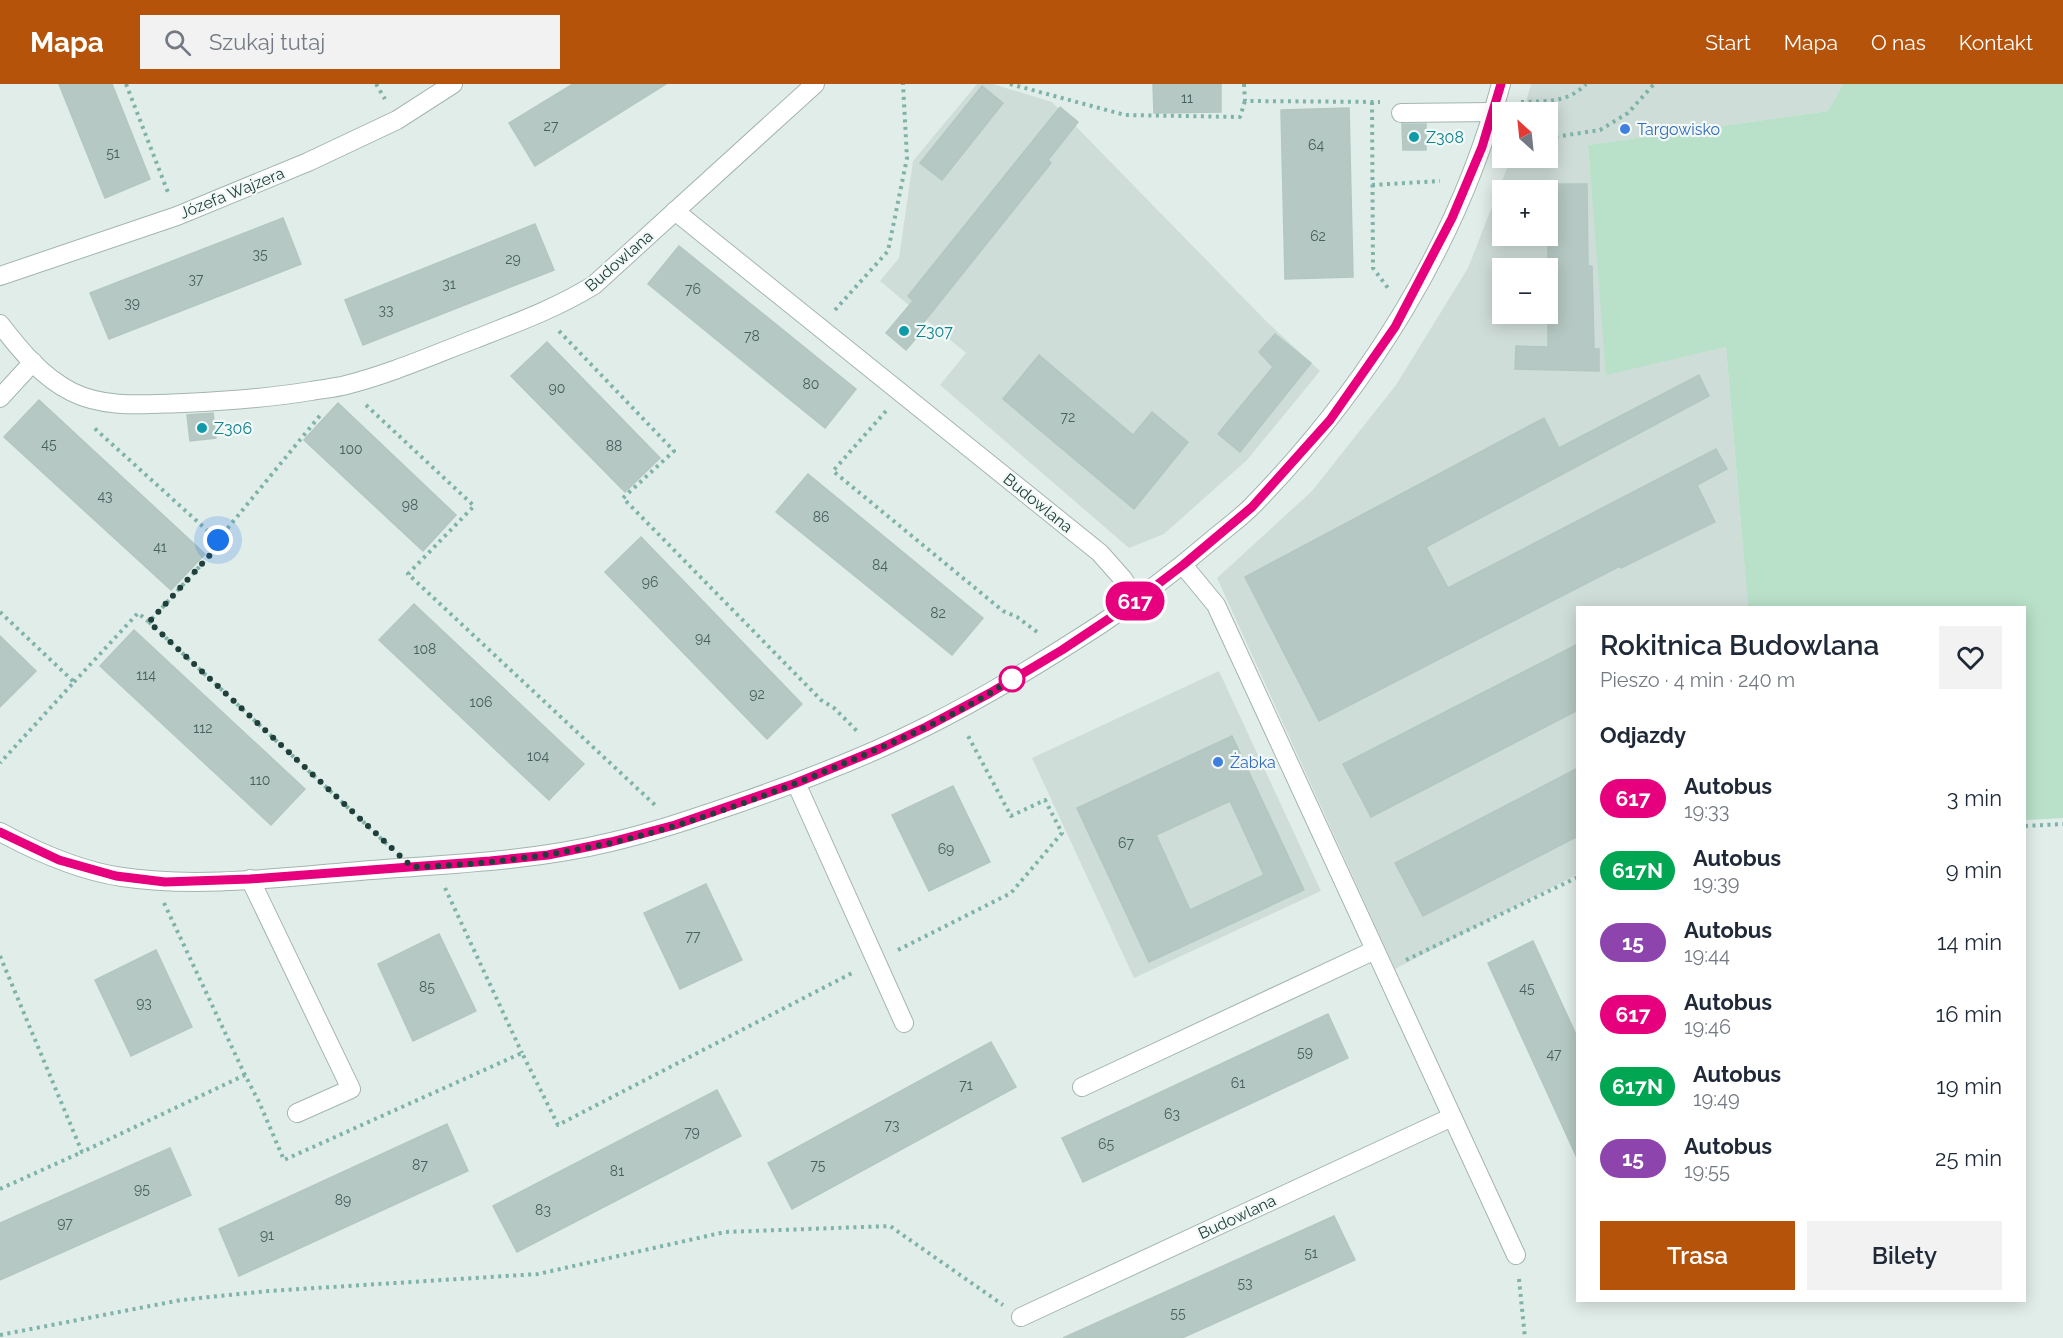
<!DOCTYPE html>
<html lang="pl">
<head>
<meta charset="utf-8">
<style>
  body { margin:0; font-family:Raleway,sans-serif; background:#f2f2f3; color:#1f2937; height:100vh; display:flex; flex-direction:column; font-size:22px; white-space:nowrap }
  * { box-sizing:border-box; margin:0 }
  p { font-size:20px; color:#747a83 }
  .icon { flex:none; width:33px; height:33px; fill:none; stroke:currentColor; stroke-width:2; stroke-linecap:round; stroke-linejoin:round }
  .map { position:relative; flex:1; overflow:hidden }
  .side { position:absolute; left:1576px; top:522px; width:450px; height:696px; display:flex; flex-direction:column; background:#fff; border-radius:0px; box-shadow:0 3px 15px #0003 }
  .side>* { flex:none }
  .badge { padding:0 12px; border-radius:20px; font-size:21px; line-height:39px }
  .needle { width:39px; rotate:333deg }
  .tools { position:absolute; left:1492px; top:18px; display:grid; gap:12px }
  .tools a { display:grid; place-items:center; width:66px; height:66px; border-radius:0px; background:#fff; box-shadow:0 3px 15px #0003; font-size:30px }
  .you { position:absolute; width:30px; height:30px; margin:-15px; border:4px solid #fff; border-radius:50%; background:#1a73e8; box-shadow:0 0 0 9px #1a73e833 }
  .map>.badge { position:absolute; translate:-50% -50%; box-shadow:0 0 0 3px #fff }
  h2 { padding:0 24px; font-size:22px; line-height:54px }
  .round { display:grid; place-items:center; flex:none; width:63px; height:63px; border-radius:0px; background:#f2f2f3 }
  .head { display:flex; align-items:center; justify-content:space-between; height:102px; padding:0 24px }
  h1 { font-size:28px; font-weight:600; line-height:45px }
  .primary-button { display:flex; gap:12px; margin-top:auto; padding:12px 24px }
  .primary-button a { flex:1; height:69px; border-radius:0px; background:#b45309; color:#fff; font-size:24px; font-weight:600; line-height:69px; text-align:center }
  .primary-button a+a { background:#f2f2f3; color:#1f2937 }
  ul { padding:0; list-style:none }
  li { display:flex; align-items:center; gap:18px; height:72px; padding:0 24px }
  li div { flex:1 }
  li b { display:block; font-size:22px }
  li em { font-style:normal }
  li .badge { min-width:66px; font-weight:700; text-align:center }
  header { display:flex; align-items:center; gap:36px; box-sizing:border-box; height:84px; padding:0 30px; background:#b45309; color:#fff }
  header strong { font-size:28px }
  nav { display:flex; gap:33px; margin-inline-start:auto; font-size:21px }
  .search { width:420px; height:54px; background:#f2f2f3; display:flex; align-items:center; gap:15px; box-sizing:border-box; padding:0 21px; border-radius:0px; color:#747a83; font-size:22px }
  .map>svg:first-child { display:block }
</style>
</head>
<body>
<header>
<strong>Mapa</strong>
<div class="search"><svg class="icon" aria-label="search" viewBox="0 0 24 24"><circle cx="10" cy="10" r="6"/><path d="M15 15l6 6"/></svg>Szukaj tutaj</div>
<nav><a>Start</a><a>Mapa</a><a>O nas</a><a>Kontakt</a></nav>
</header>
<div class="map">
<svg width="2063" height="1254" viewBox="0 0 2063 1254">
  <rect width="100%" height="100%" fill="#e1ede9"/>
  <!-- built -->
  <g fill="#cfddd8" fill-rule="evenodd">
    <polygon points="977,0 993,0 1052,18 1267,238 1320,287 1247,376 1164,450 1129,464 940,301 966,269 880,197 899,174 913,77"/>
    <path d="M1531,0H1843L1828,27L1588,61L1607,290L1726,263L1748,523L1578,524V790L1395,885L1217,494L1312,407L1396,301L1468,184L1511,74H1548V28H1523ZM1503,106H1548V152H1503ZM1503,184H1548V230H1503Z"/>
    <polygon points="1219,587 1321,807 1134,894 1032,674"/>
  </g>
  <!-- green -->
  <polygon fill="#b9e0c8" points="1843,0 2063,0 2063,734 2025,736 2025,524 1748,523 1726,263 1606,291 1588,61 1828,27"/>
  <!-- building -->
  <g fill="#b6c8c3" stroke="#b3c7c1" stroke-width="1.5" fill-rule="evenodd">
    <polygon points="59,0 112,0 150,95 105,114"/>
    <polygon points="573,0 666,0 535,82 509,39"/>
    <polygon points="1153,0 1221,0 1221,28 1154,29"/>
    <polygon points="982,2 1003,19 942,96 920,79"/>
    <polygon points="1060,23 1078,38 1048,76 1051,79 920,243 923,246 906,266 886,249 913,217 908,212"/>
    <polygon points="1349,24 1353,193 1285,195 1281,26"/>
    <polygon points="1402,40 1426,40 1426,66 1403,66"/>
    <polygon points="1548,100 1587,100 1588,182 1592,182 1594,265 1599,265 1599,287 1515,285 1516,262 1548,263"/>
    <polygon points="283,134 301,180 109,255 90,209"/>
    <polygon points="535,140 554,186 363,261 345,216"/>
    <polygon points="679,162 856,305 825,344 648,200"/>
    <polygon points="1275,250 1311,279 1240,368 1218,350 1273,283 1259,268"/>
    <polygon points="547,258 660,374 625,408 511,292"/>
    <polygon points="1039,271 1133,351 1152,328 1188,358 1134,425 1003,315"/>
    <polygon points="1699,291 1709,312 1426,463 1448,504 1716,365 1727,385 1697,401 1715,438 1621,484 1620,482 1319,637 1245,493 1544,334 1559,364"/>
    <polygon points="39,316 205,470 171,506 4,353"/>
    <polygon points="338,319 456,431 423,467 304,356"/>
    <polygon points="213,329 216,354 190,357 187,331"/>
    <polygon points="808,390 983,534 952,571 776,428"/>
    <polygon points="641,453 802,620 767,655 605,488"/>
    <polygon points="414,520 584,680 549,716 379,556"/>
    <polygon points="134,546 305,705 271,741 100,582"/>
    <polygon points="0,552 36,587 0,623"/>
    <polygon points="1578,560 1578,626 1371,733 1343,680"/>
    <path d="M1232,652L1304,806L1149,878L1077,724ZM1230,717L1264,791L1190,826L1156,751Z"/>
    <polygon points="1578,684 1578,752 1423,832 1395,779"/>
    <polygon points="953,702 990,778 929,807 892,731"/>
    <polygon points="706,800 742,876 680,905 644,829"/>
    <polygon points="439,850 476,927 413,957 378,880"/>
    <polygon points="1533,857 1578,955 1578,1076 1488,879"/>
    <polygon points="156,866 192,943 131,972 95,896"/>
    <polygon points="1328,930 1348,974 1083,1098 1062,1054"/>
    <polygon points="991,958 1016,1003 792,1125 768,1079"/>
    <polygon points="717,1006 741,1052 517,1168 493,1122"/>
    <polygon points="447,1040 468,1087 239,1192 219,1145"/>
    <polygon points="170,1064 191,1111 0,1196 0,1139"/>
    <polygon points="1334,1132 1355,1176 1182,1254 1063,1254"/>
  </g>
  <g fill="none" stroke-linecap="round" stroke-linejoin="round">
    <!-- minor casing -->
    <g stroke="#a3b5b1" stroke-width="20">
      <g id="minor">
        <polyline points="1401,29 1493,28"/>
        <polyline points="675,127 1100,469 1123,495 1137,516"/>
        <polyline points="0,192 177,132 308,78 397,36 453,0"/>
        <path d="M0,240C20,266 42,293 72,308C106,325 147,320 184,319C226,317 269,314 311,307C322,305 335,304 346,301C390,290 433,271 475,255C516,239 557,224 594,201L815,0"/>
        <polyline points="0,314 33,278"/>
        <polyline points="1183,481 1216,521 1516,1171"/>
        <polyline points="796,699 904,939"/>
        <path d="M0,748C37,768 80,787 122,793C202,805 291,792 372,786C452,780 533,777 611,758C654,748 695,734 736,720C800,698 864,674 925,643C986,613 1044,577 1101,540C1140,514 1177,486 1212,456C1226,444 1242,433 1254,420C1368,303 1459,158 1501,0"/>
        <polyline points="250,795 351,1005 297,1029"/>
        <polyline points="1082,1003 1375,866"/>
        <polyline points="1021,1233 1452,1033"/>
      </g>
    </g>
    <!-- path -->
    <g stroke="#7fb3a9" stroke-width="4" stroke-dasharray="3 4.5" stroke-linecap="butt">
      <polyline points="126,0 169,111"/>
      <polyline points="376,0 385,15"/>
      <polyline points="1010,0 1125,31 1240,33 1245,17"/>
      <polyline points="1244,0 1245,17 1380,18"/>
      <polyline points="1372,18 1373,184 1388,204"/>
      <path d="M1521,18C1546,17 1568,19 1586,0"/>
      <polyline points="1548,54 1600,46 1628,29 1654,0"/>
      <polyline points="1372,101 1440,97"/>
      <polyline points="835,226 888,167 907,74 903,0"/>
      <polyline points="559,247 674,367 623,414 821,616 834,624 857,647"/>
      <polyline points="366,321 474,422 408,490 655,721"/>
      <polyline points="886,327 833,387 1003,527 1017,533 1037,548"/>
      <polyline points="218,456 322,329"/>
      <polyline points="0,528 74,598 0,679"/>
      <polyline points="149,538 388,761"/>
      <polyline points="74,598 138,529 149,538 221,459 92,342"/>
      <polyline points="2025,742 2063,740"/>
      <polyline points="445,804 522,969"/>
      <polyline points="164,819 245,991"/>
      <polyline points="898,866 1011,809 1062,749 1045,716 1011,732 967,650"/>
      <polyline points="0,872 82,1068 245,991 259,1018 284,1076 522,969 558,1041 854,888"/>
      <polyline points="1406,876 1578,793"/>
      <polyline points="0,1105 82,1068"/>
      <polyline points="1519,1195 1525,1254"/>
      <polyline points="0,1251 181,1216 268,1207 538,1190 725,1148 890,1142 1003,1221"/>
    </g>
    <!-- minor -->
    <use href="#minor" stroke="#fff" stroke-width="18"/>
  </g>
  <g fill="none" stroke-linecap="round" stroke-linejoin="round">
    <!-- line casing -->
    <g stroke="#fff" stroke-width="14">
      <polyline id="line" points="0,748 59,776 116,792 165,798 250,795 490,777 548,771 611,758 675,741 796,699 879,665 926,643 990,609 1062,566 1137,516 1183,481 1252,423 1330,336 1395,243 1452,134 1482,63 1501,0"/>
    </g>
    <!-- line -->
    <use href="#line" stroke="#e6007e" stroke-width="9"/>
    <!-- walk -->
    <path stroke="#203f3b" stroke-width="6" stroke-dasharray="0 10.8" d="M218,456L221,459L149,538L412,783C478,781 545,773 610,759C686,742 766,712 838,682C897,657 958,631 1012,595"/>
  </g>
  <!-- markers -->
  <g fill="#3f7fe0" stroke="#f2f9f7" stroke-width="2">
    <circle cx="1625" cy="45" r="6"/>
    <circle cx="1218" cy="678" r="6"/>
  </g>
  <g fill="#0f9aa8" stroke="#f2f9f7" stroke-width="2">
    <circle cx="1414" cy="53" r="6"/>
    <circle cx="904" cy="247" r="6"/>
    <circle cx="202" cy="344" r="6"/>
  </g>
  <circle fill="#fff" stroke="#e6007e" stroke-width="3" cx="1012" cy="595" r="12"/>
  <g text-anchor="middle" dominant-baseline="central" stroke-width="4.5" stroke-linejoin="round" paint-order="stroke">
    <!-- number labels -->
    <g font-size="14" fill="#46615d">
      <text x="1187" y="14">11</text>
      <text x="551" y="42">27</text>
      <text x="1316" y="61">64</text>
      <text x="113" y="69">51</text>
      <text x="1318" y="152">62</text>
      <text x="260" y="170">35</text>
      <text x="513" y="175">29</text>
      <text x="196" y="195">37</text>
      <text x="449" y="200">31</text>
      <text x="693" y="205">76</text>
      <text x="132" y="219">39</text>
      <text x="386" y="226">33</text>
      <text x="752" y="252">78</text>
      <text x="811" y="300">80</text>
      <text x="557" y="304">90</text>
      <text x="1068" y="333">72</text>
      <text x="49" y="360">45</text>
      <text x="614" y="362">88</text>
      <text x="351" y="365">100</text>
      <text x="105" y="412">43</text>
      <text x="410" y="421">98</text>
      <text x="821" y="433">86</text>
      <text x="160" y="463">41</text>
      <text x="880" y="481">84</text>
      <text x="650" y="498">96</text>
      <text x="938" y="529">82</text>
      <text x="703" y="554">94</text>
      <text x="425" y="565">108</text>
      <text x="146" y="591">114</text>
      <text x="757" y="610">92</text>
      <text x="481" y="618">106</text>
      <text x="203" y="644">112</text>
      <text x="538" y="672">104</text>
      <text x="260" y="696">110</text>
      <text x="1126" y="759">67</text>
      <text x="946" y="765">69</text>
      <text x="693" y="852">77</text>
      <text x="427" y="903">85</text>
      <text x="1527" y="904">45</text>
      <text x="144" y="919">93</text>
      <text x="1305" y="968">59</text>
      <text x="1554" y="970">47</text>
      <text x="1238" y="999">61</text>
      <text x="966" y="1001">71</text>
      <text x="1172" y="1030">63</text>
      <text x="892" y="1041">73</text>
      <text x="692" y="1048">79</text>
      <text x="1106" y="1060">65</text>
      <text x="420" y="1081">87</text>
      <text x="818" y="1081">75</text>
      <text x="617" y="1087">81</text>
      <text x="142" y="1105">95</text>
      <text x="343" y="1116">89</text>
      <text x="543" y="1126">83</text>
      <text x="65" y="1139">97</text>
      <text x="267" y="1151">91</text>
      <text x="1311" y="1169">51</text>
      <text x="1245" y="1199">53</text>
      <text x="1178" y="1229">55</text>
    </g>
    <!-- shop labels -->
    <g font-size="16" fill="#366cbe" stroke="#f2f9f7" text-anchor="start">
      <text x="1637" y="45">Targowisko</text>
      <text x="1230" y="678">Żabka</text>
    </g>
    <!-- culture labels -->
    <g font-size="16" fill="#0d838f" stroke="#f2f9f7" text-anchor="start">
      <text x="1426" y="53">Z308</text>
      <text x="916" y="247">Z307</text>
      <text x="214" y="344">Z306</text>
    </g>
    <!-- street labels -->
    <g font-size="16" fill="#203f3b" stroke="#f2f9f7">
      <text transform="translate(232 109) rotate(-22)">Józefa Wajzera</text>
      <text transform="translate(619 177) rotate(-41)">Budowlana</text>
      <text transform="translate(1038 419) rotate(39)">Budowlana</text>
      <text transform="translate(1237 1133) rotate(-25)">Budowlana</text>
    </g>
  </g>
</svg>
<div class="tools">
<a><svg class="needle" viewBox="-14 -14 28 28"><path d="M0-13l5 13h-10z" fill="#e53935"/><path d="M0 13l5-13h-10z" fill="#747a83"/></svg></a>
<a>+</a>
<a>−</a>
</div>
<div class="you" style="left:218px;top:456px"></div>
<b class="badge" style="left:1135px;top:517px;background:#e6007e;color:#fff">617</b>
<section class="side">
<div class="head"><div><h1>Rokitnica Budowlana</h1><p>Pieszo · 4 min · 240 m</p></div><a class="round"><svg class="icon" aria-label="heart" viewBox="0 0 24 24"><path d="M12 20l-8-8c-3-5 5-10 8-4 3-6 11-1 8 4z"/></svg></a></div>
<h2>Odjazdy</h2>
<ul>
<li><span class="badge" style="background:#e6007e;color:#fff">617</span><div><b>Autobus</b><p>19:33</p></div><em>3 min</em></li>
<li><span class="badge" style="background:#00a651;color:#fff">617N</span><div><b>Autobus</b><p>19:39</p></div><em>9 min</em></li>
<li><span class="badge" style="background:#8e44ad;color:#fff">15</span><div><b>Autobus</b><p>19:44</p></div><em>14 min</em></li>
<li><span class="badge" style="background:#e6007e;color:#fff">617</span><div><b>Autobus</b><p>19:46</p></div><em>16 min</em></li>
<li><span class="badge" style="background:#00a651;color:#fff">617N</span><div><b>Autobus</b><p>19:49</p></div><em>19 min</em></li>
<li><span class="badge" style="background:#8e44ad;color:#fff">15</span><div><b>Autobus</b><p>19:55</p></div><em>25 min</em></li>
</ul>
<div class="primary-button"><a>Trasa</a><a>Bilety</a></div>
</section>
</div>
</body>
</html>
